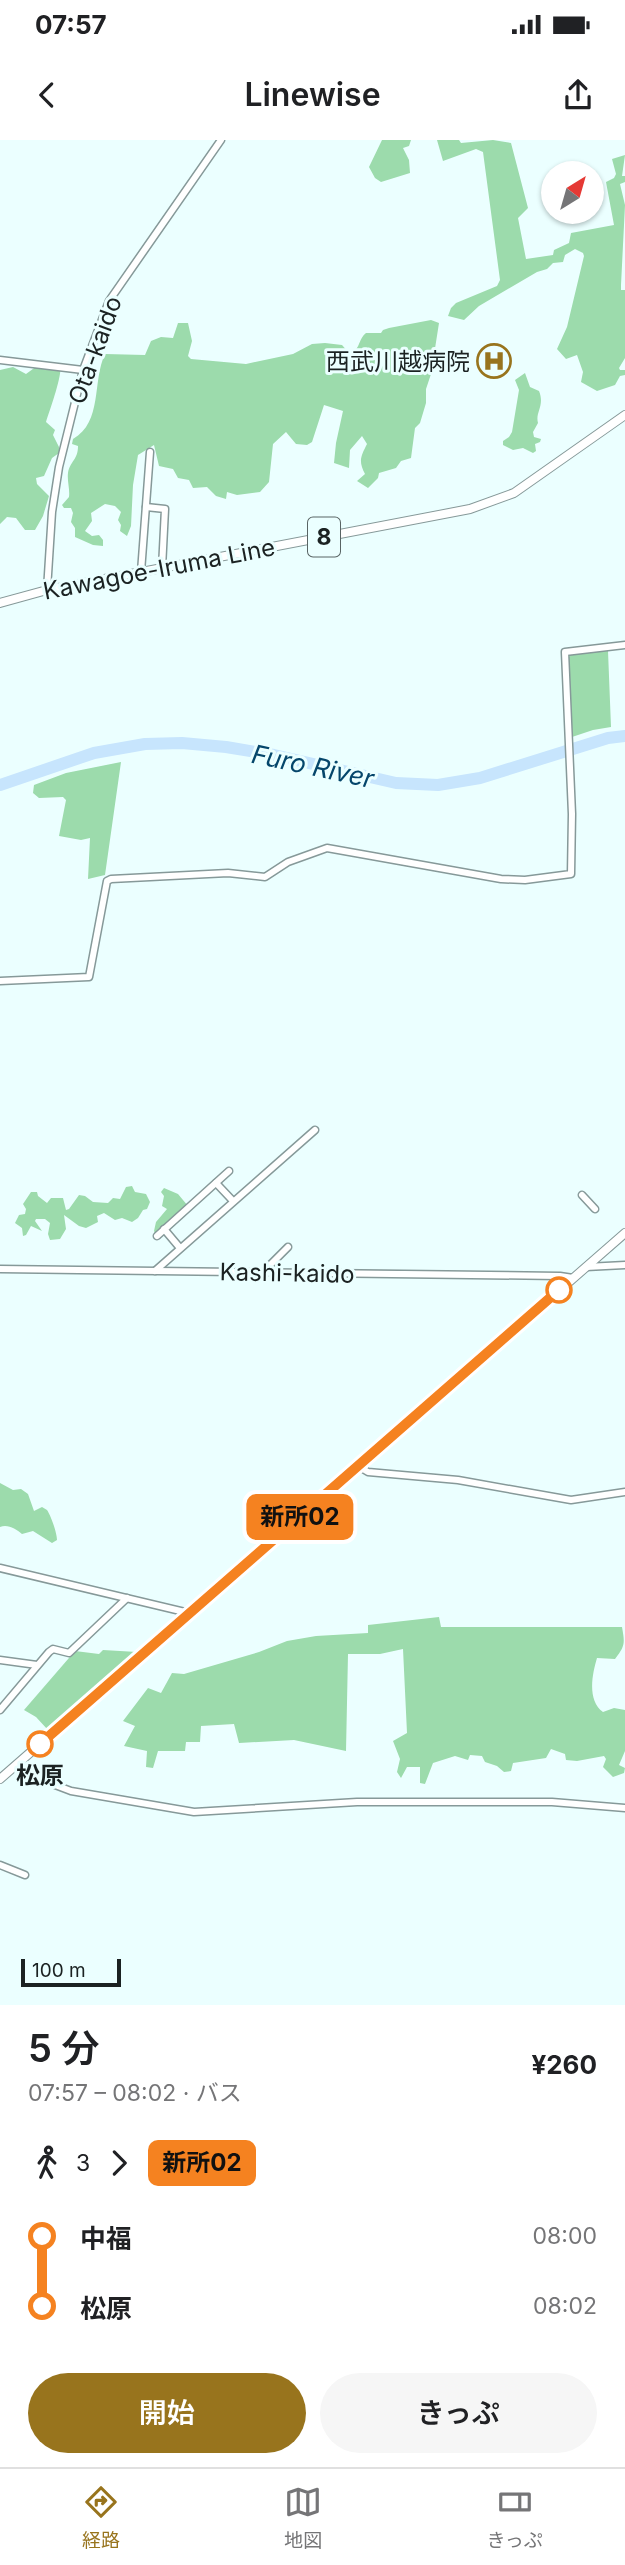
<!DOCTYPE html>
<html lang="ja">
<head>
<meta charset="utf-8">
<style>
  body { margin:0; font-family:Inter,"Noto Sans JP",sans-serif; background:#f6f6f6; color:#202124; height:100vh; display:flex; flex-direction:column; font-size:26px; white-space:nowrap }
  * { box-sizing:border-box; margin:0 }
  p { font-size:23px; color:#757577 }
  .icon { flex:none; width:38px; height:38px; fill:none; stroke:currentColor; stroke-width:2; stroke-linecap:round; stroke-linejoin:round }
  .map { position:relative; height:1865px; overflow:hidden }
  .drawer { display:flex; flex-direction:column; background:#fff; flex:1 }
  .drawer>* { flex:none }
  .badge { padding:0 14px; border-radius:10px; font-size:24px; line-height:46px }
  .needle { width:46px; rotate:37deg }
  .fabs { position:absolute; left:541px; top:21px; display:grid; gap:14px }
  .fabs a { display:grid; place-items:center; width:63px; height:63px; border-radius:50%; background:#fff; box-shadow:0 2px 5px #0004; font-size:35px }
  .scale { position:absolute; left:21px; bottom:18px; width:100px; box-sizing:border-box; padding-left:7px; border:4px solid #1b2222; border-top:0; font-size:19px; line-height:24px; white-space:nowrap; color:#1b2222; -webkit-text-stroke:5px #ebffff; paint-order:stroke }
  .map>.badge { position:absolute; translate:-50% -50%; box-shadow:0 0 0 4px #fff }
  .legs { display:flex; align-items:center; gap:10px; height:77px; padding:0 28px; font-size:23px }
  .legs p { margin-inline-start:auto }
  .summary { display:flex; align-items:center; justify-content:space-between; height:119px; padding:0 28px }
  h1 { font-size:38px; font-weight:600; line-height:52px }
  .button { display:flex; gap:14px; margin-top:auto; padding:14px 28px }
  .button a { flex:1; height:80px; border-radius:42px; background:#98741d; color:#fff; font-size:28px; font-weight:600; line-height:80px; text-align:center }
  .button a+a { background:#f6f6f6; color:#202124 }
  ul { padding:0 28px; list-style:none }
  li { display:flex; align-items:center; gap:24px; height:70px; font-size:26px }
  li i { display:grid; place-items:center; width:10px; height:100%; margin:0 9px; background:currentColor }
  li i::after { content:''; width:18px; height:18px; margin:-9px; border:5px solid; border-radius:50%; background:#fff }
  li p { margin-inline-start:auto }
  li:first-child i { background:linear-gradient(#0000 50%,currentColor 0) }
  li:last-child i { background:linear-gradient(currentColor 50%,#0000 0) }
  .status { display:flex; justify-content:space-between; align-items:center; height:49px; padding:0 35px; background:#fff; direction:ltr }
  .status svg { height:19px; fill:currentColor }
  header { display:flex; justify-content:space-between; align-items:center; height:91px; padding:0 28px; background:#fff; font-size:32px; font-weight:600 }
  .tabs { display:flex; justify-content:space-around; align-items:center; height:98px; border-top:2px solid #e0e0e0; background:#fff; font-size:19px; color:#757577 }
  .tabs a { display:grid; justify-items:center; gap:4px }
  .tabs .selected { color:#98741d }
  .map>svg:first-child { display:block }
</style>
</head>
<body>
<div class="status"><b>07:57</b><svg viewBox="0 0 49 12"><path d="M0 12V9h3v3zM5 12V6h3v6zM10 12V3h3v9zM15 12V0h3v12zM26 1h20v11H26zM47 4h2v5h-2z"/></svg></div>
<header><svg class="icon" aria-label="back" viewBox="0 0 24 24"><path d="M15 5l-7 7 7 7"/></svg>Linewise<svg class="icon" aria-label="share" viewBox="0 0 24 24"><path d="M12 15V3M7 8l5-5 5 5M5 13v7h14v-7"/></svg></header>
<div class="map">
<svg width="625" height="1865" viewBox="0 0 625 1865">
  <rect width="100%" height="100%" fill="#ebffff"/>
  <!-- green -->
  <g fill="#9cdbac">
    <polygon points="382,0 411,0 409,6 403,8 409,20 410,33 381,42 375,38 369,27"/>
    <polygon points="437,0 459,0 461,3 493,0 511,3 528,68 518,78 526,119 553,115 554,110 569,103 571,93 614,85 606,42 614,38 616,34 612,19 625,15 622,36 625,36 625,42 620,44 625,65 621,145 621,150 625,150 625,218 619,228 620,230 625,230 625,235 620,236 615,245 597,251 581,242 583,232 577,215 566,219 557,209 567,187 584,116 583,113 575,109 565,115 563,122 553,123 547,129 537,132 479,166 464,180 448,176 451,168 456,163 497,146 500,140 483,12 476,9 443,21"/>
    <path d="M431,180L439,183L431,234L426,249V263L420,283L415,288L411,318L401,321L396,328L379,333L378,338L368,348L357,341L365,334C358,321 361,316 367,304L362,296L350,310L349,328L334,323L336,303L343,271L324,265L312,302L307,305L296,304L286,292L273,304L269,342L260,352L237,355L227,352L226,359L216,356L207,347L193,348L189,340L178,338L173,329L159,326L154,305L138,315L133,345L131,386L127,396L120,391L121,385L118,380L121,372L115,366L105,364L91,373L92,381L85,391L92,396L99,395L103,400V406L93,405L75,397V388L71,382L73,373L71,368H64L62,365L69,357C70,349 67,341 68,333C70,321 78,320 78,306L72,304L73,299C103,282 92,241 105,214L145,215L151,201L161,197L173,198L178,183H188L192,201L188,216L191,219L246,224L293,214L312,204L325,203L342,205L349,213C360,212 358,199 366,193H381L383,190L389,188Z"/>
    <path d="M60,225C63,234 50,269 46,282L55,290L53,295L59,307V313L52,318L44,336L36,338L37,344L49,356L43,376L35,390H25L16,378L7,377L0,384V230L13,227L26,234L37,226Z"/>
    <path d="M525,233L530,247L539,251C545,266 535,272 538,283L533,292L534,297L541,299L540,302L535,304L536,311L533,313L523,308L513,310L503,305V301L509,297L512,292L519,250L515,240Z"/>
    <polygon points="608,511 611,587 593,590 572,597 568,516 575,513"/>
    <polygon points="121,622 105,735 88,739 90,698 81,700 59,696 66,660 63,657 39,658 33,653 34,645 66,633"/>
    <polygon points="132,1046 135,1052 146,1054 150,1062 147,1069 143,1070 138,1078 132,1082 122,1078 115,1080 104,1073 97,1076 98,1082 86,1088 79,1086 64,1075 66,1089 60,1099 50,1100 48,1094 50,1083 45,1079 36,1079 35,1081 42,1091 31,1086 26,1095 23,1096 22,1088 15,1083 19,1075 25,1074 26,1069 23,1064 31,1052 37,1052 38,1056 47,1063 51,1058 63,1058 66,1070 69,1069 79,1055 85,1056 93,1062 108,1063 113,1058 120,1059 126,1047"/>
    <polygon points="164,1048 178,1054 188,1066 173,1087 156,1095 154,1091 156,1082 167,1069 162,1066 164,1056 161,1052"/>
    <path d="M0,1343L13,1350L21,1349L28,1354L34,1371L42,1367L47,1370C51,1376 57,1393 57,1400L52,1403L33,1391L22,1394C16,1389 8,1384 0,1387Z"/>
    <path d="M439,1477L441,1487H622C625,1504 625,1506 615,1519L597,1518C592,1535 587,1560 603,1572L614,1568L625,1570V1611L619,1625L625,1628L624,1633L613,1637L603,1627L606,1619L604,1616L577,1621L566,1620L565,1614L551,1609L546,1618L513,1623L511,1631L504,1632L497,1626L485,1622L482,1616L470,1615L468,1620L455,1616L433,1623L425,1644L420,1643V1627H407L401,1638L397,1632L400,1619L393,1601L407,1593L403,1509L380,1514H348L346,1611L294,1600L239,1603L234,1584L201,1586L200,1602H186L185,1611H158L153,1628L146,1627L147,1611L124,1606L135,1586L123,1581L148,1548L161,1553L172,1533L184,1534L259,1512L287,1501L316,1496L368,1493V1485Z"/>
    <polygon points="103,1510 137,1512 48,1590 36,1577 24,1570 75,1511 99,1514"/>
  </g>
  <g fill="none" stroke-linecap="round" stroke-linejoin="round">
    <!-- river -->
    <polyline stroke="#c7e5fd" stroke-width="12" points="0,645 94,613 145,604 182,603 226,607 274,615 396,643 438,645 480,638 608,598 625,596"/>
    <!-- minor casing -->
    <g stroke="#869999" stroke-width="9">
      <g id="minor">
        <polyline points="0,220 83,230"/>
        <polyline points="146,367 165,369 162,428"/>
        <polyline points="141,432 150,312"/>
        <polyline points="47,450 52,372 59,327 83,230 109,161 221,0"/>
        <polyline points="0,841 89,837 107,741 111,739 228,733 265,737 288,722 327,708 501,739 525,740 571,734 572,674 565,512 625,505"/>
        <polyline points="216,1043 233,1061"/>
        <polyline points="582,1055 595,1069"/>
        <polyline points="164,1089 180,1108"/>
        <polyline points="157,1096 229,1031"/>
        <polyline points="586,1127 625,1125"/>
        <polyline points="0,1129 560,1136 573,1138"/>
        <polyline points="155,1131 315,990"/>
        <polyline points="262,1133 288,1107"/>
        <polyline points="358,1326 368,1332 458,1340 571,1360 625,1352"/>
        <polyline points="0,1428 189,1473"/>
        <polyline points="0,1520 37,1525"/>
        <polyline points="0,1570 49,1512 53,1509 69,1513 127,1458"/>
        <polyline points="17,1624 42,1640 71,1651 194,1672 357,1662 552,1662 625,1668"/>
        <polyline points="0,1725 25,1735"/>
      </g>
    </g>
    <!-- major casing -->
    <g stroke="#869999" stroke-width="10">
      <g id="major">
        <polyline points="0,463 47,450 470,369 514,353 625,275"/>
        <polyline points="0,1639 625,1093"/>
      </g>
    </g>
    <!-- minor -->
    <use href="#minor" stroke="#fff" stroke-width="6"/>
    <!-- major -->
    <use href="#major" stroke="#fff" stroke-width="8"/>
  </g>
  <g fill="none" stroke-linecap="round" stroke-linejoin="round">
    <!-- line-1 casing -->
    <g stroke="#fff" stroke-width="16">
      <polyline id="line-1" points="40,1604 559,1150"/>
    </g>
    <!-- line-1 -->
    <use href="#line-1" stroke="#f58220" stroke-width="10"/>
  </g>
  <!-- icons -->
  <defs>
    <g id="hospital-ring" transform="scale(1.75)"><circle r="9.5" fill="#ebffff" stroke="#98741d" stroke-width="1.5"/><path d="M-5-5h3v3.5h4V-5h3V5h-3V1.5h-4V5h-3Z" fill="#98741d"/></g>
  </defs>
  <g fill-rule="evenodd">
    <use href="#hospital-ring" x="494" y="221"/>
  </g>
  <!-- markers -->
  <g fill="#fff" stroke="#f58220" stroke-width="3.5">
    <circle cx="559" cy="1150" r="12"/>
    <circle cx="40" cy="1604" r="12"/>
  </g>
  <g text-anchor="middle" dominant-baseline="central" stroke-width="6" stroke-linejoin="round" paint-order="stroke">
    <!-- shield labels -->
    <rect fill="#ebffff" stroke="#596464" stroke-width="2" x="308" y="377.5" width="32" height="39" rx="5"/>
    <g font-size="23" font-weight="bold" fill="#1b2222">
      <text x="324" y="397">8</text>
    </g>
    <!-- street labels -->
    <g font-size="24" fill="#1b2222" stroke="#ebffff">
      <text transform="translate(95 210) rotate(-70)">Ota-kaido</text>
      <text transform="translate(159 429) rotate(-11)">Kawagoe-Iruma Line</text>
      <text transform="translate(287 1133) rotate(1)">Kashi-kaido</text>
    </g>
    <!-- poi labels -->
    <g font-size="24" fill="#1b2222" stroke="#ebffff" text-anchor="end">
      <text x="470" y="221">西武川越病院</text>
    </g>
    <!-- stop labels -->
    <g font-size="24" font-weight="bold" fill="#1b2222" stroke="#ebffff">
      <text x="40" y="1635">松原</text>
    </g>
    <!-- water labels -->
    <g font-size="26" font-style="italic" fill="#05466b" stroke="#ebffff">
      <text transform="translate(313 626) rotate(12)">Furo River</text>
    </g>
  </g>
</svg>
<div class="fabs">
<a><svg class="needle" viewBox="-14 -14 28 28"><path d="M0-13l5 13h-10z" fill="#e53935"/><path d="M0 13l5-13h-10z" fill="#757577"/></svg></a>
</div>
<div class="scale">100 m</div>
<b class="badge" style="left:300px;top:1377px;background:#f58220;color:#111">新所02</b>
</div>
<section class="drawer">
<div class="summary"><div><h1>5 分</h1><p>07:57 – 08:02 · バス</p></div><b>¥260</b></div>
<div class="legs"><svg class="icon" aria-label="walk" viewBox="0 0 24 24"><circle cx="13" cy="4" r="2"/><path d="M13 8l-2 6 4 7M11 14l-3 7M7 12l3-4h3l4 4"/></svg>3<svg class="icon" aria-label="forward" viewBox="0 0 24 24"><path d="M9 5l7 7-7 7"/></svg><b class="badge" style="background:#f58220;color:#111">新所02</b></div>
<ul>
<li><i style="color:#f58220"></i><b>中福</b><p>08:00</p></li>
<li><i style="color:#f58220"></i><b>松原</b><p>08:02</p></li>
</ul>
<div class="button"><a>開始</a><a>きっぷ</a></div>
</section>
<nav class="tabs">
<a class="selected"><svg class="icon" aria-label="directions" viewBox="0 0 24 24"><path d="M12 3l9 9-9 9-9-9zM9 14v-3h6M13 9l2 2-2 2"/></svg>経路</a>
<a><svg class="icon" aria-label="map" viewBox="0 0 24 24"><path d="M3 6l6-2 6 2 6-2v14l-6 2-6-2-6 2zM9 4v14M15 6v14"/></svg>地図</a>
<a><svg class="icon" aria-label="tickets" viewBox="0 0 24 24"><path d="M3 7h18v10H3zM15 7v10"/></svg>きっぷ</a>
</nav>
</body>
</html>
